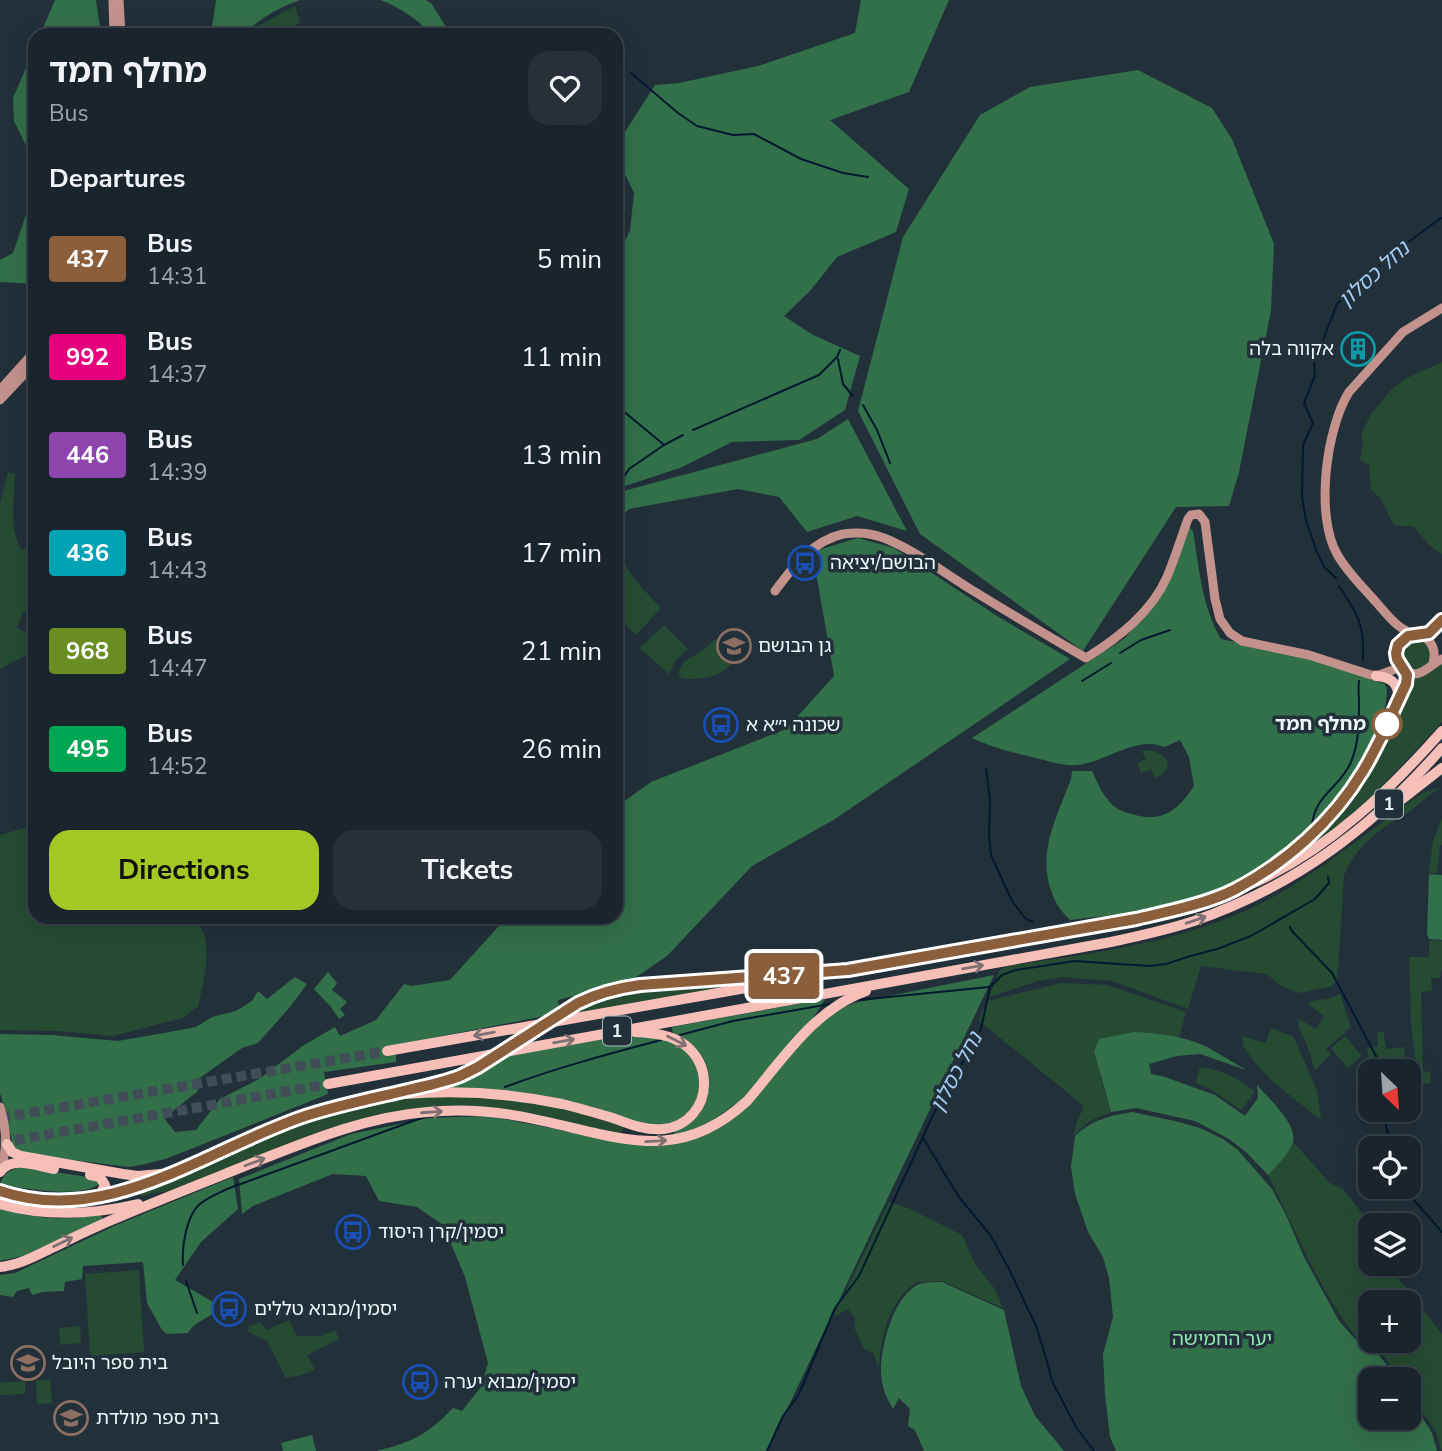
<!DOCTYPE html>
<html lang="en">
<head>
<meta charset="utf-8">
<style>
  body { margin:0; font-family:"Nunito Sans","Noto Sans Hebrew",sans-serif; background:#273038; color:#f1f3f6; height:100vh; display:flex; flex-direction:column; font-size:26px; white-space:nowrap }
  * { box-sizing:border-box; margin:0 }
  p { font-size:23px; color:#9fa4a9 }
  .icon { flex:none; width:38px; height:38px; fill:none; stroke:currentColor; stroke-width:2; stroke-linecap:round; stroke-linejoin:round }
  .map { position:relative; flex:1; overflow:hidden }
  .sheet { position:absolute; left:28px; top:28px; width:595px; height:896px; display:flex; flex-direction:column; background:#1a242c; border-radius:21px; box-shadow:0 7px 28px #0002,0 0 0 2px #384148 }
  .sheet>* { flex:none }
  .badge { padding:0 14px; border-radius:5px; font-size:24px; line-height:46px }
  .needle { width:46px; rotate:155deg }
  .controls { position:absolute; left:1358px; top:1059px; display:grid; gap:14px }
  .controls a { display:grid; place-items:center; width:63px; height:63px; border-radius:14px; background:#1a242c; box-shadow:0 7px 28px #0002,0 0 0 2px #384148; font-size:35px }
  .map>.badge { position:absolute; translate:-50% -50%; box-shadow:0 0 0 4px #fff }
  h2 { padding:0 21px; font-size:26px; line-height:63px }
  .round { display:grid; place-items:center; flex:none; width:74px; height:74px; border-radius:21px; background:#273038 }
  .overview { display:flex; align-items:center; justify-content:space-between; height:119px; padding:0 21px }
  h1 { font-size:33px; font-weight:700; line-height:52px }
  .action { display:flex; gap:14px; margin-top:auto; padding:14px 21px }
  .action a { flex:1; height:80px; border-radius:21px; background:#a4c824; color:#111; font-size:28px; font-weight:700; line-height:80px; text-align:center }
  .action a+a { background:#273038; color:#f1f3f6 }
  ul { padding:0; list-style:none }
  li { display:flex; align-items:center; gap:21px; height:98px; padding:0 21px }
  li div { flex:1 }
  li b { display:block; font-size:26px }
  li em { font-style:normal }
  li .badge { min-width:77px; font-weight:700; text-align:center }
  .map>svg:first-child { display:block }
</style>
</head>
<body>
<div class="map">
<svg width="1442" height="1451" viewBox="0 0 1442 1451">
  <rect width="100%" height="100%" fill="#22303a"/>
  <!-- green -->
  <g fill="#264b33">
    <polygon points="295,6 300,23 272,35 249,35 255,28"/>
    <polygon points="1442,362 1442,554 1430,546 1414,527 1394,525 1380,498 1371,489 1369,465 1360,460 1363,441 1361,435 1371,414 1392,389 1407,378"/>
    <path d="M8,472L15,474C14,498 9,527 21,549L35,548V614L23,612L17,628L35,636V650L0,669V504Z"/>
    <path d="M620,554C628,575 646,592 661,608L636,635L616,616V558Z"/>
    <polygon points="664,625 688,649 676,660 669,674 640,648"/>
    <path d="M1419,637L1433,652C1427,668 1428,669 1410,670L1401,661L1400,648L1406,640Z"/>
    <path d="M715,639L734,662C718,678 705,679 682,679L679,675C679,662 692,657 702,651C707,647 711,643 715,639Z"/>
    <polygon points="1442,661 1442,722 1368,801 1345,821 1286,863 1329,822 1410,679"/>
    <path d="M1150,750C1169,755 1176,769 1155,778L1151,769L1141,773L1137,763L1146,759L1142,751Z"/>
    <path d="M1441,787C1430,795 1420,803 1410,811C1406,815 1400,816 1396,819C1375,833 1352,852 1344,876L1338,968L1337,980L1330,987L1299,993L1279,985L1272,978L1266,974L1201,966L1188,1009L1112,981L1062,977L1038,981L989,997L999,971L1007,966C1090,954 1177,943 1254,907C1311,879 1361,837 1412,800L1423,793Z"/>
    <polygon points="1442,809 1442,845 1440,845 1437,873 1429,873 1433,841 1442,818"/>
    <path d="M35,825V917H193C199,924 205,933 206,943C208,964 203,986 198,1006L183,1018L113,1036L57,1031L0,1030V835Z"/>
    <polygon points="1429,940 1442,941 1442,967 1440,978 1431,978 1432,991 1421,992 1423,1071 1430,1072 1431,1083 1418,1085 1411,1023 1409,957 1429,957"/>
    <polygon points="1061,983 1108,985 1186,1012 1179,1037 1156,1033 1100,1076 1111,1112 1090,1121 1073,1136 1077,1122 1084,1106 978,1020 988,1001"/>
    <path d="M713,984L711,990L577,1013C588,986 687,986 713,984Z"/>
    <polygon points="1340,994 1351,1027 1326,1049 1331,1054 1315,1070 1306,1042 1298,1027 1299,1019 1316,1029 1324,1016 1308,1004 1312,1001 1331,998"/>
    <polygon points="1271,1028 1294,1037 1317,1091 1321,1118 1317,1117 1272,1081 1255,1063 1243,1046 1242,1036 1266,1043"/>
    <polygon points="1383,1031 1386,1049 1404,1047 1408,1071 1370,1071 1370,1074 1367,1048 1378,1046 1377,1033"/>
    <polygon points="1345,1036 1362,1056 1348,1068 1331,1048"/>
    <path d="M1200,1067C1221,1070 1240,1078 1255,1092L1241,1110L1212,1090L1196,1083Z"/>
    <polygon points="426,1096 499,1098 568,1110 625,1126 619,1136 530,1114 405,1111 178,1189 141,1196 138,1192 269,1134 310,1118 341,1108 386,1100"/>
    <path d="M1294,1143L1330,1183L1344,1190L1371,1225L1370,1264H1387L1442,1334V1451L1436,1432L1409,1392V1379H1400L1373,1341L1409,1340V1302H1370V1339L1356,1337C1318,1289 1296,1230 1268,1175Z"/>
    <path d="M889,1202L908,1208L962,1235L975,1264L995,1289L1003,1308L942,1281L916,1282C911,1287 904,1292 900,1298C885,1317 881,1344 879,1367L873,1353L864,1349L854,1327L855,1319L848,1309L833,1317Z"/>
    <polygon points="139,1270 144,1352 90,1356 85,1274"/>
    <polygon points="289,1320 297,1336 321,1336 335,1330 339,1339 307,1355 315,1370 302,1375 286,1378 267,1341 248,1332 249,1326 260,1323 267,1330"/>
    <polygon points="80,1326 81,1343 60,1345 59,1328"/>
    <polygon points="36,1380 50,1380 52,1403 37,1404"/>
    <polygon points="25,1381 25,1394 0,1395 0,1383"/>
  </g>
  <!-- forest -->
  <g fill="#32704a">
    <polygon points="55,0 96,0 101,35 40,35"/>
    <path d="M216,0H300C278,8 259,19 243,35H211Z"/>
    <path d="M380,0H425L431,3L451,35H432C417,19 400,7 380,0Z"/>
    <polygon points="861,0 949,0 909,92 830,120 909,189 896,232 837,257 810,291 784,316 813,335 860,356 845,410 799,440 732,442 680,468 616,489 616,261 630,230 634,193 621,166 623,135 655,85 679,83 758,66 855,33"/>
    <polygon points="35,47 35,164 14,121 13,98"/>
    <polygon points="1138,70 1212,108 1232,139 1274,244 1271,310 1239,472 1229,506 1176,507 1083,651 920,534 858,411 903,237 980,115 1030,87"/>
    <polygon points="35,188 35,284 0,282 0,260 13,253"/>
    <polygon points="848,419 907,531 857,516 807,532 779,497 738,489 629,509 616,523 616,493 817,439"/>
    <path d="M1189,527L1193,531C1199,568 1202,607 1221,639L1306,657L1385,684L1387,690L1386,702L1373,761L1308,833L1262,869L1235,886L1190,906L1070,920C1064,914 1057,906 1054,898C1035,856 1056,819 1071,779L1072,771H1092C1097,781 1101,792 1108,800C1114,808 1121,811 1131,814C1161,823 1177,812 1194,786L1189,757L1180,740L1165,747C1135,735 1107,762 1077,765C1065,766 1051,762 1040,759C1015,753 996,749 972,738L1125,638L1163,590Z"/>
    <polygon points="858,538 894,548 997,616 1070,659 835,819 752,866 667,956 632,980 558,1000 560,1013 396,1045 396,1062 324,1072 328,1094 191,1149 165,1159 145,1164 130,1167 112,1165 20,1153 13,1147 6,1112 0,1093 0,1034 52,1035 118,1041 164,1033 196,1027 212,1017 236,1011 252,1001 258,991 267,999 295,977 307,984 290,1007 258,1043 242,1048 194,1082 198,1091 164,1118 175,1132 196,1130 220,1099 259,1079 304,1045 335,1027 340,1036 376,1020 404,984 412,986 450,980 507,917 616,917 616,807 651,782 786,729 834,676 814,561 818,550"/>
    <polygon points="1429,874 1442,875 1442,940 1429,939 1427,934"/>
    <polygon points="328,972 337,983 332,990 347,1002 340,1009 345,1015 339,1019 331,1007 314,989"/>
    <path d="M994,975L767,1451H376C413,1442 427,1435 453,1408L462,1411L488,1378L484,1377L488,1363L465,1277L443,1225L417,1207L379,1201L366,1176L333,1174L253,1206L242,1214L239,1179L351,1134L429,1118L488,1116L643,1146C677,1146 713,1137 739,1114C764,1092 783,1061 806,1037C820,1023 835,1010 854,1003Z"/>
    <path d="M825,999L814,1017L740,1101L703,1127L676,1138L673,1130C680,1127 688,1124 693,1120C712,1107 714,1070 700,1053C694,1044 683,1039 673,1033L672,1027Z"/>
    <path d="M1134,1032C1158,1033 1185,1036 1207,1047C1220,1054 1233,1062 1246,1070L1200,1054L1177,1056L1149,1064L1151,1074L1165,1077L1215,1095L1245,1116L1258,1098L1257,1085C1268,1098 1301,1127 1292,1145C1287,1156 1276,1166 1268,1175L1247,1153L1229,1139L1195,1121L1136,1108L1111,1112L1094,1051L1099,1039Z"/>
    <path d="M626,1036C644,1036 667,1037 682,1048C713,1072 702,1118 663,1125C642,1129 608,1110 586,1106C570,1103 554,1102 538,1100C506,1097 474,1093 442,1089L441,1085L463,1079L477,1073L501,1056L601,1037Z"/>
    <path d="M1132,1112L1175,1121L1200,1128L1223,1139L1238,1150L1272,1189L1286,1215L1304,1257L1339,1321L1356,1340L1371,1345L1398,1379H1370V1418H1409V1396L1432,1433L1437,1451H1116L1110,1437L1105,1394L1103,1354L1113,1317L1109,1278L1103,1257L1088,1232L1075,1194L1071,1167L1075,1136L1077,1134C1095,1119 1109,1116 1132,1112Z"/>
    <path d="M22,1167L94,1178L99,1181V1184C81,1199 24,1188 0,1185C4,1172 10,1170 22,1167Z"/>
    <path d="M233,1177L238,1209L201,1242L175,1280L220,1306C212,1319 196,1319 188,1333L167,1334L162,1330L147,1303L143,1262L83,1266L82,1279L65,1282L64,1291L43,1292L32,1295L29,1288L17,1291L13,1297L0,1295V1275L15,1273L114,1226Z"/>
    <path d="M0,1209C24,1215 48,1220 73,1218C83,1217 92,1216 102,1215V1220L23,1256L0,1261Z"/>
    <path d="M942,1282L1004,1310L1021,1386L1035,1416L1064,1451H924L915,1430L908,1426L910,1409L899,1398L893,1409C886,1398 882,1387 881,1373C880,1348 894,1293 920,1284C927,1282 935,1282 942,1282Z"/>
    <polygon points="312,1435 316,1451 283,1451 281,1443"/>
  </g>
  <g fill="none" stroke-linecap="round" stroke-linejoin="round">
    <!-- stream -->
    <g stroke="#031930" stroke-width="2">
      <polyline points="631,73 678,113 697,126 733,135 754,134 801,159 843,173 868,177"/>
      <polyline points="838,359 843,384 853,396"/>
      <polyline points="616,405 663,444"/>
      <polyline points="863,405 877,430 890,463"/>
      <polyline points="693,430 819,375 837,357 840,350"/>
      <polyline points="618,486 629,469 664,445 683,435"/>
      <polyline points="1336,578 1324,567 1317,552 1306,521 1302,496 1303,445 1313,423 1304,403 1315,376 1314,364 1337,304 1391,255 1438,220 1442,218"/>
      <path d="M1339,586C1358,615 1365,625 1363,660"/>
      <polyline points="1120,653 1141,640 1170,630"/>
      <polyline points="1082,681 1111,663"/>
      <polyline points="986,768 990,800 989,834 991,855 1012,901 1026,919 1033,922"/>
      <path d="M1312,825C1315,794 1340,788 1351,762C1359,743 1359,723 1359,703C1359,695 1358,688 1359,681"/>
      <polyline points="1290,927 1292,931 1332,973 1377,1058 1379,1071"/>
      <polyline points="859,1000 989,987"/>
      <polyline points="680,1035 733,1021 830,1004"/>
      <path d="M505,1087C556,1068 608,1054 661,1040"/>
      <polyline points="1384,1110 1386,1127 1394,1148"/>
      <polyline points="923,1138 959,1197 991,1236 1009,1269 1036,1326 1046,1358 1052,1381 1076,1427 1094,1451"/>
      <polyline points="1408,1186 1412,1198 1442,1232"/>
      <path d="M183,1265C182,1252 183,1243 186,1231C193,1203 202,1201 227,1189L424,1117"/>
      <polyline points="186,1281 197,1313"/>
      <polyline points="767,1451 783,1416 799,1394 835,1308 859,1276 933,1115 981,1029 990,987 1002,975 1016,970 1075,961 1149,966 1166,964 1187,957 1217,949 1251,936 1315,899 1329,883 1328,877"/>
    </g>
    <!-- trunk-tunnel -->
    <g stroke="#414e57" stroke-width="10" stroke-dasharray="10 5" stroke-linecap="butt">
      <polyline points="478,1067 578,1003"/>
      <polyline points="0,1118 387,1051"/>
      <polyline points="0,1143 328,1084"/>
    </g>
    <!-- secondary -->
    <g stroke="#c3928c" stroke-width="9">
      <polyline points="113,0 114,35"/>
      <polyline points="119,0 121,35"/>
      <polyline points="0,390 35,351"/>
      <polyline points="0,400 35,363"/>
      <path d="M775,591C793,567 812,541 843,534C856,532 871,533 884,538C914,550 940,570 967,587C1006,611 1046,635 1086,658C1118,638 1151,613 1167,577C1175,558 1181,538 1188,519L1191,515L1199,514L1205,522L1215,599L1220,619L1230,633L1242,641L1309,655L1371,675H1379L1401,667"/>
      <path d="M1416,634C1398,631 1387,614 1375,601C1362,586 1347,572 1337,554C1315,515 1326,429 1349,392L1403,332L1442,308"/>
      <path d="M1433,663C1442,630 1395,624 1396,655C1396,660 1399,666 1403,669C1419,682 1429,665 1442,659"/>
      <path d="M0,1107C7,1132 8,1147 0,1172"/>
    </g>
    <!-- trunk -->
    <g stroke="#f6bfb8" stroke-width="10">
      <polyline points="1419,635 1430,632 1442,620"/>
      <path d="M1376,676C1391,677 1399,683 1398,699"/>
      <polyline points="1401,800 1442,768"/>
      <path d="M1265,871C1305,845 1342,809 1366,767C1381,740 1393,711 1406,684L1407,676L1403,669"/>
      <polyline points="578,1003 607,991 634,986 785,976"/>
      <path d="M387,1051L1089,928C1146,917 1204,905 1258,881C1331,847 1389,791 1442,731"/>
      <path d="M328,1084L1111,942C1139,936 1167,930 1194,921C1295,886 1372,828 1442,748"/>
      <polyline points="412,1089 456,1078 478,1067"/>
      <polyline points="7,1144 12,1152 21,1156 123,1174 138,1176 160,1174"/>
      <path d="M0,1172C12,1155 37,1166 54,1169"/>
      <polyline points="90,1175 100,1177 105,1185 101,1193 94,1197"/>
      <path d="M0,1191C96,1224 186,1164 271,1129C313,1111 358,1098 404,1094C456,1090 510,1093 562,1104C579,1108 596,1113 613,1118C629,1124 646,1131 664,1129C688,1126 705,1106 704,1082C704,1068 697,1054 685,1045C671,1034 652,1033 635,1032"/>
      <path d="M0,1204C46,1217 91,1215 138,1204"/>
      <path d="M0,1267C20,1265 37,1255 54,1247C72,1238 89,1230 107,1222C156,1201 205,1182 255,1162C311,1140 366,1117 427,1112C465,1108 505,1112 543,1121C622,1138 679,1164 747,1101C782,1061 813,1010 866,991"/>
    </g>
  </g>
  <!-- one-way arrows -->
  <defs><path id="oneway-shaft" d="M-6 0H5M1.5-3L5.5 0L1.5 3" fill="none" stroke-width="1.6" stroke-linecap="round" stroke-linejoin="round" transform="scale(1.75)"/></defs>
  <g stroke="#817073">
    <use href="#oneway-shaft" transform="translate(1196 920) rotate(-19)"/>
    <use href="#oneway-shaft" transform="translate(973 967) rotate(-10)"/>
    <use href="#oneway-shaft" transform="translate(484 1034) rotate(170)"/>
    <use href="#oneway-shaft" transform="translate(564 1041) rotate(-10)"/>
    <use href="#oneway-shaft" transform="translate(677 1041) rotate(27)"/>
    <use href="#oneway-shaft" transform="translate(432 1112) rotate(-4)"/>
    <use href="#oneway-shaft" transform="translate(656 1141) rotate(-3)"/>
    <use href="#oneway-shaft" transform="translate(255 1162) rotate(-21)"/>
    <use href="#oneway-shaft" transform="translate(63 1242) rotate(-26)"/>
  </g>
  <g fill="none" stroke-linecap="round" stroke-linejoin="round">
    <!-- line casing -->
    <g stroke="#fff" stroke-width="16">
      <path id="line" d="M0,1191C108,1228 207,1149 305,1116C339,1105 374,1098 408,1090C426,1086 444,1082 460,1076L478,1067L578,1003C598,993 618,988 640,985L848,970L1136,919C1166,912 1206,904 1234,890C1286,863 1333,821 1363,771C1380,743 1392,713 1406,684L1407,675L1397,659L1396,653L1398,645L1408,636L1429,633L1442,620"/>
    </g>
    <!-- line -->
    <use href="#line" stroke="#8b5e3c" stroke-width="10"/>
  </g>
  <!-- icons -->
  <defs>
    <g id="building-ring" transform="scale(1.75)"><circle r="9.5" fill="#22303a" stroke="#0f9aa8" stroke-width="1.5"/><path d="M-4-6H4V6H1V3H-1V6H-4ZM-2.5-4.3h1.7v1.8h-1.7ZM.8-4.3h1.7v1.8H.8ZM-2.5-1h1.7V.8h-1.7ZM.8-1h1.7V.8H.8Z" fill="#0f9aa8"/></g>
    <g id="bus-ring" transform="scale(1.75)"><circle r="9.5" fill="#22303a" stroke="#1a4fb4" stroke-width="1.5"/><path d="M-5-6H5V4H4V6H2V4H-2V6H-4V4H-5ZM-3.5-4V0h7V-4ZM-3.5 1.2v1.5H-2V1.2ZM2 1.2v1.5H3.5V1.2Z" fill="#1a4fb4"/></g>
    <g id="school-ring" transform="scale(1.75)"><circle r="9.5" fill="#22303a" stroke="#8d6e63" stroke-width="1.5"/><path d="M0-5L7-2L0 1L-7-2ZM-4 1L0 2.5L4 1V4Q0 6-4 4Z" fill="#8d6e63"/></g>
  </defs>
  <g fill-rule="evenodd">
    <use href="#building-ring" x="1358" y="349"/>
    <use href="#bus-ring" x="805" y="563"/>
    <use href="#school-ring" x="734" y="646"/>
    <use href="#bus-ring" x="721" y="725"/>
    <use href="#bus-ring" x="353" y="1232"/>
    <use href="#bus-ring" x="229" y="1309"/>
    <use href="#school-ring" x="28" y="1363"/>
    <use href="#bus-ring" x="420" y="1382"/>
    <use href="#school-ring" x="71" y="1418"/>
  </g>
  <!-- markers -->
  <circle fill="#fff" stroke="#8b5e3c" stroke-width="3.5" cx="1387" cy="724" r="14"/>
  <g text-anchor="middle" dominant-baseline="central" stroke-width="7" stroke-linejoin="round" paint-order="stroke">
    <!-- shield labels -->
    <g fill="#22303a" stroke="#b1bbc2" stroke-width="2">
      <rect x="1375" y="789.5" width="28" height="29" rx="5"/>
      <rect x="603" y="1016.5" width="28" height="29" rx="5"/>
    </g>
    <g font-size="18" font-weight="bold" fill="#eef6fd">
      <text x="1389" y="804">1</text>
      <text x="617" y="1031">1</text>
    </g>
    <!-- poi labels -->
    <g font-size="19" fill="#eef6fd" stroke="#22303a" text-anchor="start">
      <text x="1334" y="349" text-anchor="end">אקווה בלה</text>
      <text x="830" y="563">הבושם/יציאה</text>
      <text x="758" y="646">גן הבושם</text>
      <text x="746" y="725">שכונה י״א א</text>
      <text x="378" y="1232">יסמין/קרן היסוד</text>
      <text x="254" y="1309">יסמין/מבוא טללים</text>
      <text x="52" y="1363">בית ספר היובל</text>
      <text x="444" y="1382">יסמין/מבוא יערה</text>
      <text x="96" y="1418">בית ספר מולדת</text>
    </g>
    <!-- stop labels -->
    <g font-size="19" font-weight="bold" fill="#eef6fd" stroke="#22303a" text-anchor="end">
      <text x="1366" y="724">מחלף חמד</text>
    </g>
    <!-- park labels -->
    <g font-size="19" fill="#8ee8ad" stroke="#22303a">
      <text x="1222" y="1339">יער החמישה</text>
    </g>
    <!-- water labels -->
    <g font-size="21" font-style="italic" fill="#a6cdf6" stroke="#22303a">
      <text transform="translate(1374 274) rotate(-42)">נחל כסלון</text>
      <text transform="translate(956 1072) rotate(-62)">נחל כסלון</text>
    </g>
  </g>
</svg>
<div class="controls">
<a><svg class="needle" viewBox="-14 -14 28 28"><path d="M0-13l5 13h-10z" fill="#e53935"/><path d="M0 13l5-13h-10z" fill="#9fa4a9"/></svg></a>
<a><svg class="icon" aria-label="locate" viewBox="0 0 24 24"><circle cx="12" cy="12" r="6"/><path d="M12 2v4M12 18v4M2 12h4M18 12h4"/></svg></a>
<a><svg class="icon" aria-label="layers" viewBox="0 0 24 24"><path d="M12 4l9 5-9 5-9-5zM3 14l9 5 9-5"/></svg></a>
<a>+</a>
<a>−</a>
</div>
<b class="badge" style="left:784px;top:976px;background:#8b5e3c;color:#fff">437</b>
<section class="sheet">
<div class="overview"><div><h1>מחלף חמד</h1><p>Bus</p></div><a class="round"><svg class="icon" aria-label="heart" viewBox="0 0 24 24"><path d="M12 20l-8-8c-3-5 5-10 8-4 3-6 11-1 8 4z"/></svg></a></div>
<h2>Departures</h2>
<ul>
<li><span class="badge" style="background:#8b5e3c;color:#fff">437</span><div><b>Bus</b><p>14:31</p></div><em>5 min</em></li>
<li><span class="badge" style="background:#e6007e;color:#fff">992</span><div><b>Bus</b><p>14:37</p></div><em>11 min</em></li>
<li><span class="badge" style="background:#8e44ad;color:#fff">446</span><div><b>Bus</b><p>14:39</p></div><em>13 min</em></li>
<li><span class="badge" style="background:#00a3b4;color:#fff">436</span><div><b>Bus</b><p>14:43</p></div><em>17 min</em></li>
<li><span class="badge" style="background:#6b8e23;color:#fff">968</span><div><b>Bus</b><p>14:47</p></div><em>21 min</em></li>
<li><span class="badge" style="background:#00a651;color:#fff">495</span><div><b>Bus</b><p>14:52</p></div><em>26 min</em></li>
</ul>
<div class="action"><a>Directions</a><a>Tickets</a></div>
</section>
</div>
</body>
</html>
